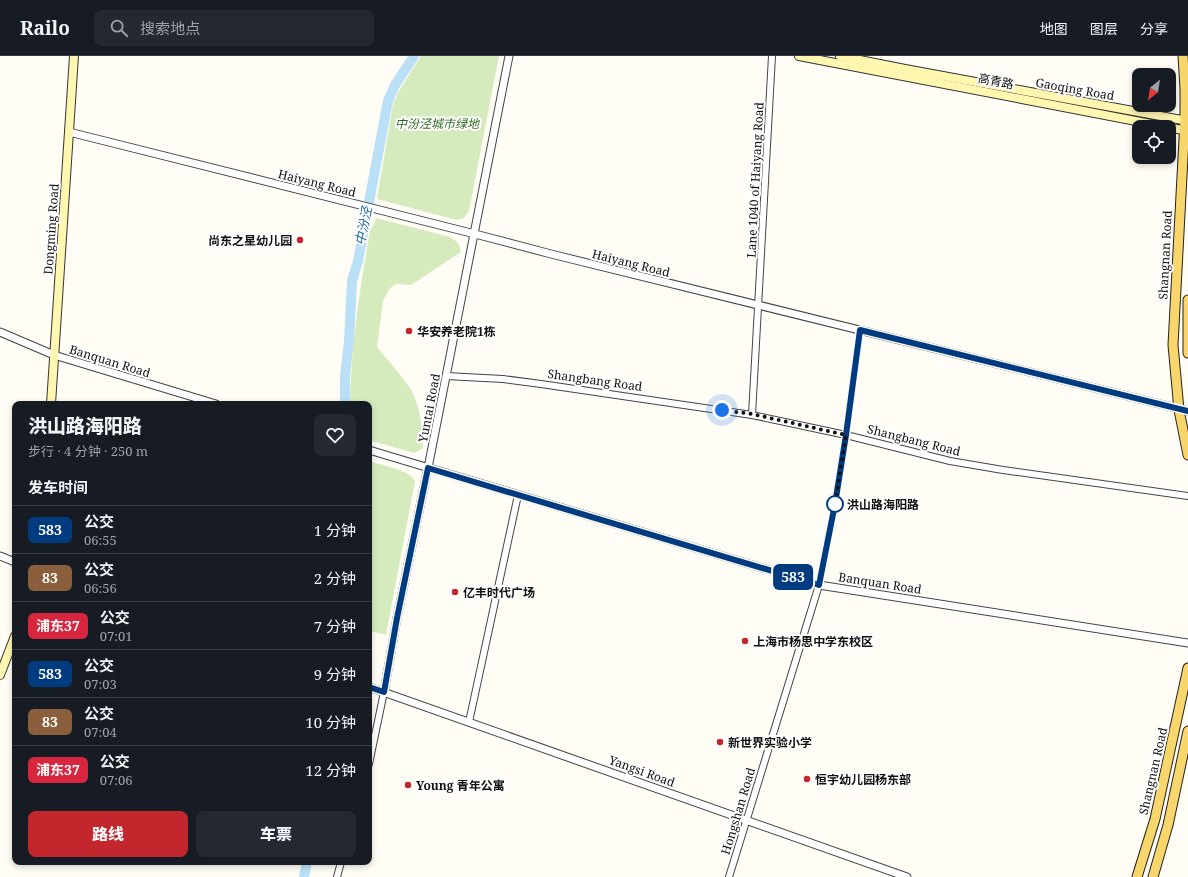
<!DOCTYPE html>
<html lang="zh">
<head>
<meta charset="utf-8">
<style>
  body { margin:0; font-family:"Noto Serif","Noto Sans SC",serif; background:#242831; color:#f1f3f6; height:100vh; display:flex; flex-direction:column; font-size:15px; white-space:nowrap }
  * { box-sizing:border-box; margin:0 }
  p { font-size:13px; color:#9ea1a6 }
  .icon { flex:none; width:22px; height:22px; fill:none; stroke:currentColor; stroke-width:2; stroke-linecap:round; stroke-linejoin:round }
  .map { position:relative; flex:1; overflow:hidden }
  .drawer { position:absolute; left:12px; top:345px; width:360px; height:464px; display:flex; flex-direction:column; background:#171b24; border-radius:8px; box-shadow:0 2px 6px #0003 }
  .drawer>* { flex:none }
  .badge { padding:0 8px; border-radius:6px; font-size:14px; line-height:26px }
  .needle { width:26px; rotate:210deg }
  .tools { position:absolute; left:1132px; top:12px; display:grid; gap:8px }
  .tools a { display:grid; place-items:center; width:44px; height:44px; border-radius:8px; background:#171b24; box-shadow:0 2px 6px #0003; font-size:20px }
  .you { position:absolute; width:20px; height:20px; margin:-10px; border:3px solid #fff; border-radius:50%; background:#1a73e8; box-shadow:0 0 0 6px #1a73e833 }
  .map>.badge { position:absolute; translate:-50% -50%; box-shadow:0 0 0 2px #fff }
  h2 { padding:0 16px; font-size:15px; line-height:36px }
  .round { display:grid; place-items:center; flex:none; width:42px; height:42px; border-radius:8px; background:#242831 }
  .headline { display:flex; align-items:center; justify-content:space-between; height:68px; padding:0 16px }
  h1 { font-size:19px; font-weight:800; line-height:30px }
  .primary-button { display:flex; gap:8px; margin-top:auto; padding:8px 16px }
  .primary-button a { flex:1; height:46px; border-radius:8px; background:#c4262e; color:#fff; font-size:16px; font-weight:800; line-height:46px; text-align:center }
  .primary-button a+a { background:#242831; color:#f1f3f6 }
  ul { padding:0; list-style:none }
  li { display:flex; align-items:center; gap:12px; height:48px; padding:0 16px; border-top:1px solid #363941 }
  li div { flex:1 }
  li b { display:block; font-size:15px }
  li em { font-style:normal }
  li .badge { min-width:44px; font-weight:700; text-align:center }
  header { display:flex; align-items:center; gap:24px; box-sizing:border-box; height:56px; padding:0 20px; background:#171b24; border-bottom:1px solid #363941 }
  header strong { font-size:19px }
  nav { display:flex; gap:22px; margin-inline-start:auto; font-size:14px }
  .search { width:280px; height:36px; background:#242831; display:flex; align-items:center; gap:10px; box-sizing:border-box; padding:0 14px; border-radius:8px; color:#9ea1a6; font-size:15px }
  .map>svg:first-child { display:block }
</style>
</head>
<body>
<header>
<strong>Railo</strong>
<div class="search"><svg class="icon" aria-label="search" viewBox="0 0 24 24"><circle cx="10" cy="10" r="6"/><path d="M15 15l6 6"/></svg>搜索地点</div>
<nav><a>地图</a><a>图层</a><a>分享</a></nav>
</header>
<div class="map">
<svg width="1188" height="821" viewBox="0 0 1188 821">
  <rect width="100%" height="100%" fill="#fffdf5"/>
  <!-- green -->
  <g fill="#d5ebbd">
    <polygon points="421,0 499,0 469,155 464,162 457,164 377,143 393,48 399,35"/>
    <path d="M376,162L450,181C457,185 460,188 461,196L411,229L396,228L389,233L383,245L377,291C388,304 400,318 410,332C421,350 422,372 423,392L414,397L369,384V348H350C351,289 360,232 370,174L374,168Z"/>
    <path d="M369,405C380,409 411,414 415,425L386,579L369,575Z"/>
  </g>
  <g fill="none" stroke-linecap="round" stroke-linejoin="round">
    <!-- river -->
    <g stroke="#b9e0f7" stroke-width="10">
      <polyline points="345,348 345,320 349,285 352,225 358,205 384,66 388,45 395,29 414,0"/>
      <polyline points="304,821 307,806"/>
    </g>
    <!-- minor casing -->
    <g stroke="#444" stroke-width="8">
      <g id="minor">
        <polyline points="446,320 503,323 541,328 752,359 846,379 950,405 1003,414 1188,440"/>
        <polyline points="752,359 772,0"/>
        <polyline points="469,666 518,439"/>
        <polyline points="369,708 384,636"/>
        <polyline points="337,821 341,806"/>
        <polyline points="729,821 819,529 835,448 846,379 860,274"/>
      </g>
    </g>
    <!-- tertiary casing -->
    <g stroke="#444" stroke-width="9">
      <g id="tertiary">
        <polyline points="69,76 475,178 551,198 1188,355"/>
        <polyline points="0,276 54,299 216,348"/>
        <polyline points="369,394 819,529 1188,587"/>
        <polyline points="0,500 15,506"/>
        <polyline points="369,631 907,821"/>
        <polyline points="384,636 397,562 428,412 509,0"/>
      </g>
    </g>
    <!-- secondary casing -->
    <g stroke="#333" stroke-width="10">
      <g id="secondary">
        <polyline points="799,0 1188,75"/>
        <polyline points="840,0 905,13 1188,65"/>
        <polyline points="51,348 74,0"/>
        <polyline points="0,619 15,580"/>
      </g>
    </g>
    <!-- primary casing -->
    <g stroke="#222" stroke-width="11">
      <g id="primary">
        <polyline points="1183,0 1185,33 1185,64 1173,289 1179,354 1188,399"/>
        <polyline points="1188,244 1188,297"/>
        <polyline points="1137,821 1155,763 1188,612"/>
        <polyline points="1153,821 1168,769 1188,675"/>
      </g>
    </g>
    <!-- minor -->
    <use href="#minor" stroke="#fff" stroke-width="6"/>
    <!-- tertiary -->
    <use href="#tertiary" stroke="#fff" stroke-width="7"/>
    <!-- secondary -->
    <use href="#secondary" stroke="#fff6b0" stroke-width="8"/>
    <!-- primary -->
    <use href="#primary" stroke="#f9d66b" stroke-width="9"/>
  </g>
  <g fill="none" stroke-linecap="round" stroke-linejoin="round">
    <!-- line casing -->
    <g stroke="#fff" stroke-width="9">
      <polyline id="line" points="369,631 384,636 397,562 428,412 819,529 835,448 846,379 860,274 1188,355"/>
    </g>
    <!-- line -->
    <use href="#line" stroke="#003b80" stroke-width="6"/>
    <!-- walk -->
    <polyline stroke="#111" stroke-width="4" stroke-dasharray="0 7.2" points="722,354 752,358 846,379 835,448"/>
  </g>
  <!-- markers -->
  <g fill="#c4262e" stroke="#fff" stroke-width="1.5">
    <circle cx="300" cy="184" r="4"/>
    <circle cx="409" cy="275" r="4"/>
    <circle cx="455" cy="536" r="4"/>
    <circle cx="745" cy="585" r="4"/>
    <circle cx="720" cy="686" r="4"/>
    <circle cx="807" cy="723" r="4"/>
    <circle cx="408" cy="729" r="4"/>
  </g>
  <circle fill="#fff" stroke="#003b80" stroke-width="2" cx="835" cy="448" r="8"/>
  <g text-anchor="middle" dominant-baseline="central" stroke-width="4" stroke-linejoin="round" paint-order="stroke">
    <!-- street labels -->
    <g font-size="12" fill="#111" stroke="#fff">
      <text transform="translate(996 25) rotate(11)">高青路</text>
      <text transform="translate(1075 33) rotate(10)">Gaoqing Road</text>
      <text transform="translate(755 124) rotate(-87)">Lane 1040 of Haiyang Road</text>
      <text transform="translate(317 127) rotate(14)">Haiyang Road</text>
      <text transform="translate(51 173) rotate(-86)">Dongming Road</text>
      <text transform="translate(1165 199) rotate(-87)">Shangnan Road</text>
      <text transform="translate(631 207) rotate(14)">Haiyang Road</text>
      <text transform="translate(110 305) rotate(17)">Banquan Road</text>
      <text transform="translate(595 324) rotate(8)">Shangbang Road</text>
      <text transform="translate(429 352) rotate(-79)">Yuntai Road</text>
      <text transform="translate(914 384) rotate(14)">Shangbang Road</text>
      <text transform="translate(880 527) rotate(9)">Banquan Road</text>
      <text transform="translate(642 715) rotate(20)">Yangsi Road</text>
      <text transform="translate(1153 715) rotate(-77)">Shangnan Road</text>
      <text transform="translate(738 755) rotate(-73)">Hongshan Road</text>
    </g>
    <!-- park labels -->
    <g font-size="12" font-style="italic" fill="#2f6b1f" stroke="#fff">
      <text x="437" y="67">中汾泾城市绿地</text>
    </g>
    <!-- poi labels -->
    <g font-size="12" font-weight="bold" fill="#111" stroke="#fff" text-anchor="start">
      <text x="292" y="184" text-anchor="end">尚东之星幼儿园</text>
      <text x="417" y="275">华安养老院1栋</text>
      <text x="463" y="536">亿丰时代广场</text>
      <text x="753" y="585">上海市杨思中学东校区</text>
      <text x="728" y="686">新世界实验小学</text>
      <text x="815" y="723">恒宇幼儿园杨东部</text>
      <text x="416" y="729">Young 青年公寓</text>
    </g>
    <!-- stop labels -->
    <g font-size="12" font-weight="bold" fill="#111" stroke="#fff" text-anchor="start">
      <text x="847" y="448">洪山路海阳路</text>
    </g>
    <!-- water labels -->
    <g font-size="13" font-style="italic" fill="#1768a6" stroke="#fff">
      <text transform="translate(363 170) rotate(-79)">中汾泾</text>
    </g>
  </g>
</svg>
<div class="tools">
<a><svg class="needle" viewBox="-14 -14 28 28"><path d="M0-13l5 13h-10z" fill="#e53935"/><path d="M0 13l5-13h-10z" fill="#9ea1a6"/></svg></a>
<a><svg class="icon" aria-label="locate" viewBox="0 0 24 24"><circle cx="12" cy="12" r="6"/><path d="M12 2v4M12 18v4M2 12h4M18 12h4"/></svg></a>
</div>
<div class="you" style="left:722px;top:354px"></div>
<b class="badge" style="left:793px;top:521px;background:#003b80;color:#fff">583</b>
<section class="drawer">
<div class="headline"><div><h1>洪山路海阳路</h1><p>步行 · 4 分钟 · 250 m</p></div><a class="round"><svg class="icon" aria-label="heart" viewBox="0 0 24 24"><path d="M12 20l-8-8c-3-5 5-10 8-4 3-6 11-1 8 4z"/></svg></a></div>
<h2>发车时间</h2>
<ul>
<li><span class="badge" style="background:#003b80;color:#fff">583</span><div><b>公交</b><p>06:55</p></div><em>1 分钟</em></li>
<li><span class="badge" style="background:#8b5e3c;color:#fff">83</span><div><b>公交</b><p>06:56</p></div><em>2 分钟</em></li>
<li><span class="badge" style="background:#d7263d;color:#fff">浦东37</span><div><b>公交</b><p>07:01</p></div><em>7 分钟</em></li>
<li><span class="badge" style="background:#003b80;color:#fff">583</span><div><b>公交</b><p>07:03</p></div><em>9 分钟</em></li>
<li><span class="badge" style="background:#8b5e3c;color:#fff">83</span><div><b>公交</b><p>07:04</p></div><em>10 分钟</em></li>
<li><span class="badge" style="background:#d7263d;color:#fff">浦东37</span><div><b>公交</b><p>07:06</p></div><em>12 分钟</em></li>
</ul>
<div class="primary-button"><a>路线</a><a>车票</a></div>
</section>
</div>
</body>
</html>
